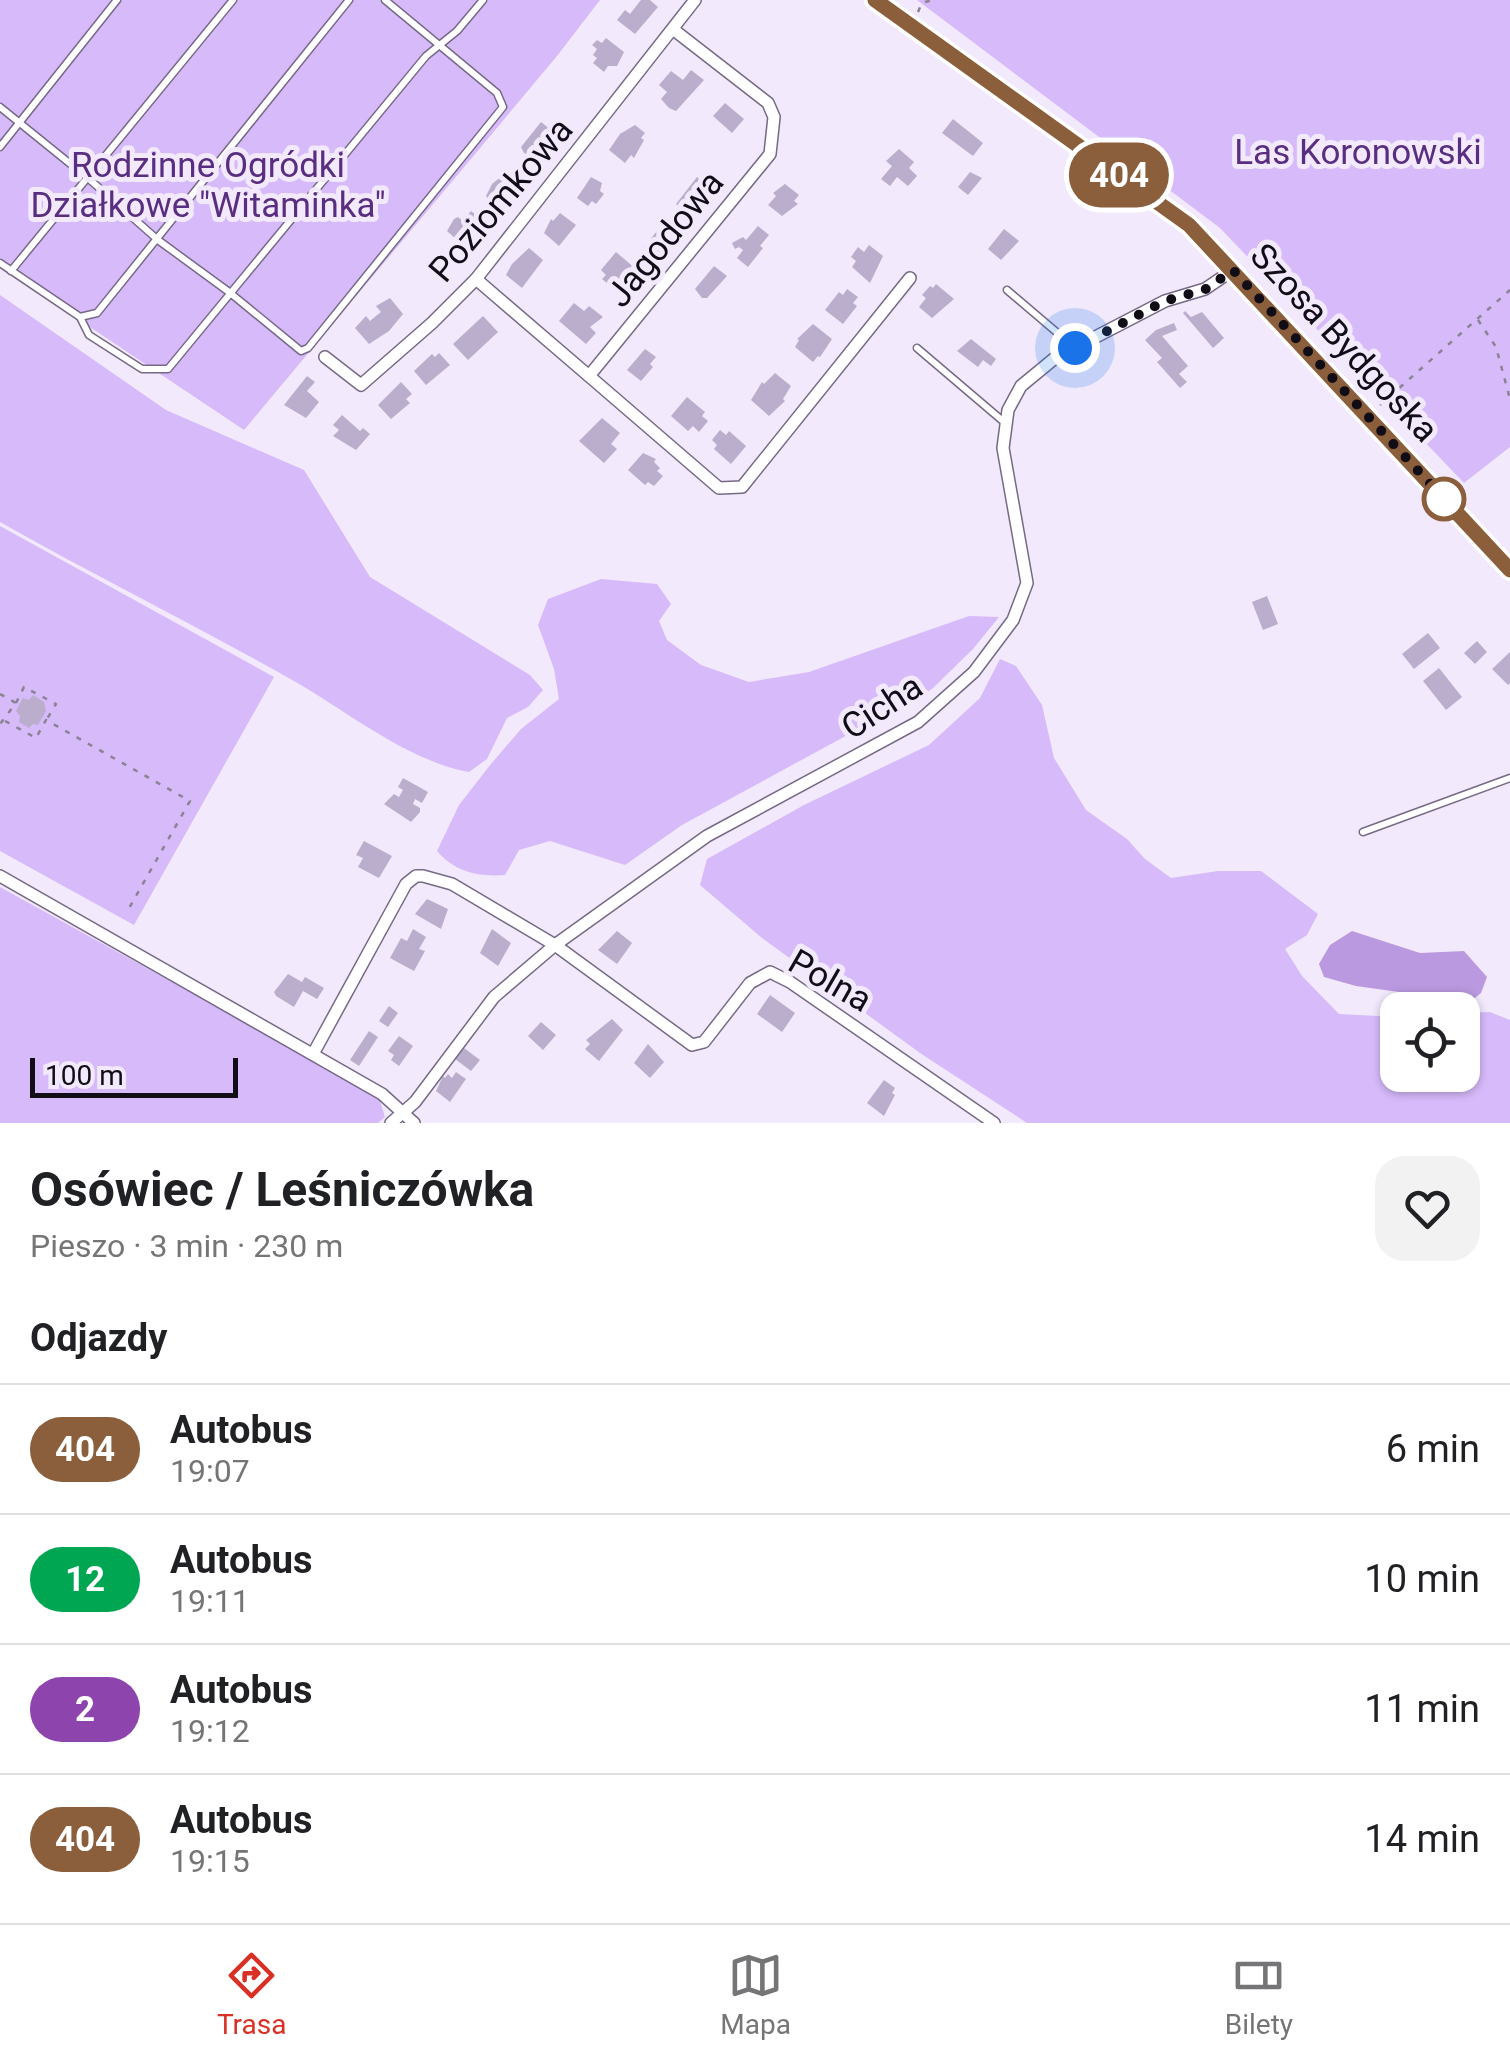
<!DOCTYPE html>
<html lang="pl">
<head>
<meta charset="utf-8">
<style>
  body { margin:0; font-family:Roboto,sans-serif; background:#f2f2f2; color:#202124; height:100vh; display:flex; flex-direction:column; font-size:38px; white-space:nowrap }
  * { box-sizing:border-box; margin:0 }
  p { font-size:32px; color:#757577 }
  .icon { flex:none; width:55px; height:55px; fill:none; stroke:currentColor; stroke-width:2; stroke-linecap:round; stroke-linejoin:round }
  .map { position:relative; height:1123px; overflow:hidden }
  .drawer { display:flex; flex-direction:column; background:#fff; flex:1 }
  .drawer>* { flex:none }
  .badge { padding:0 20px; border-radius:32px; font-size:35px; line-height:65px }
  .tools { position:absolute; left:1380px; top:992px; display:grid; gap:20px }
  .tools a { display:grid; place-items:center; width:100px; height:100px; border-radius:20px; background:#fff; box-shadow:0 2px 8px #0004; font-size:50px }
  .scale { position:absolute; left:30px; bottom:25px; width:208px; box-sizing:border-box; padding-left:10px; border:5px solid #110d17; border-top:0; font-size:28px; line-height:35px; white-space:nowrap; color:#110d17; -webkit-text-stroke:8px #f2e9fd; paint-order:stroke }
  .you { position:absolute; width:50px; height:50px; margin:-25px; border:8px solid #fff; border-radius:50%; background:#1a73e8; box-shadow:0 0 0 15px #1a73e833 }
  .map>.badge { position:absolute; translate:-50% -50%; box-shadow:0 0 0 5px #fff }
  h2 { padding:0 30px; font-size:38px; line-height:90px }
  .round { display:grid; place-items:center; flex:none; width:105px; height:105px; border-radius:30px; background:#f2f2f2 }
  .headline { display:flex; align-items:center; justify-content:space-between; height:170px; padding:0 30px }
  h1 { font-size:48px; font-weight:700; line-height:75px }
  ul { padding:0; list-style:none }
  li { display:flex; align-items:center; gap:30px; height:130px; padding:0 30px; border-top:2px solid #e0e0e0 }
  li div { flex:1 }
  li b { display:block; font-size:38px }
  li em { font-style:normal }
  li .badge { min-width:110px; font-weight:700; text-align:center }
  .tab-bar { display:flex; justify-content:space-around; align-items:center; height:140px; border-top:2px solid #e0e0e0; background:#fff; font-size:28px; color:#757577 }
  .tab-bar a { display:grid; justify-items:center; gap:5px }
  .tab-bar .selected { color:#d93025 }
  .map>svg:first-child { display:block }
</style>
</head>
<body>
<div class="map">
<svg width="1510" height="1123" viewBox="0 0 1510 1123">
  <rect width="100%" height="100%" fill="#f2e9fd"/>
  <!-- green -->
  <g fill="#d7bafa">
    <polygon points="0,0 600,0 557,56 244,430 0,267"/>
    <polygon points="917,0 1510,0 1510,447 1464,483 1220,228"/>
    <path d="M0,295L166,410L304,470L370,577L530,675L543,690L528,707L507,718L487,759L469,772C408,761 348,712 294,681C197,626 97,577 0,522Z"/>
    <polygon points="0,526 274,677 134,925 0,851"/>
    <path d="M601,579L657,584L671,604L659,621L667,640L701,665L749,682L809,672L969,616L999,617L973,649L932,689L682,825L625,865L550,841L519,850L505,875C478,877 455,872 437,851L459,805L491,764L521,729L559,699L554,669L538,625L548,599Z"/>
    <polygon points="1000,659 1016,666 1042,705 1054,758 1086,810 1127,839 1145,859 1171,878 1218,871 1261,871 1318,914 1307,935 1285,949 1302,976 1339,1014 1397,1017 1398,1075 1462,1075 1463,1013 1490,1012 1510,1020 1510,1123 1027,1123 920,1053 762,938 700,885 707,859 804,805 929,745 980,698"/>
    <polygon points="0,887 369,1091 380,1101 385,1117 378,1123 0,1123"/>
  </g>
  <!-- water -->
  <polygon fill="#ba99e0" points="1352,931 1420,953 1464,951 1487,977 1481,993 1470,1002 1356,986 1324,977 1319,964 1330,945"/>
  <!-- building -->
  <g fill="#bbaecd">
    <polygon points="641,0 650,0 658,7 635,34 617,20 625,10 630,14"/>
    <polygon points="606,38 624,52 617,66 608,66 604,72 593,63 597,58 593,55 597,49 592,45 597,40 602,43"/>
    <polygon points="691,70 704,80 676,111 669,108 661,99 667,92 659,85 671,71 683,80"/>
    <polygon points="725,103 744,119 732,133 713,116"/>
    <polygon points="953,119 983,143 973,156 942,133"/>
    <polygon points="541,122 556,134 536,159 524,153 521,147"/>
    <polygon points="635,125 645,133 641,138 644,140 634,158 631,155 625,163 609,150 620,134"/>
    <polygon points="899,149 914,162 909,168 917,176 908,186 897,177 890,186 881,179 892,166 886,161"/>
    <polygon points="970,172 982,178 968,195 958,187"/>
    <polygon points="502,176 517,188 501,207 496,204 494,207 486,196 492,184"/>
    <polygon points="591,177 602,183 600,191 604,194 596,204 592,201 588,206 577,198"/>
    <polygon points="697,177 711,189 690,215 676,204"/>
    <polygon points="785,184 799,195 794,201 798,204 782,216 768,205 776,196 773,193"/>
    <polygon points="471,211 482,220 472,229 478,233 466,248 447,231 454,219 458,217 463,221"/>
    <polygon points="560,213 576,225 559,246 544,233 551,219 553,221"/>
    <polygon points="662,225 676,237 658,258 644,247"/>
    <polygon points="758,226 769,235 760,246 763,248 748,267 737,258 743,250 739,247 735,249 732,243 743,237 746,240"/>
    <polygon points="1004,229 1019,241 1001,260 988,249"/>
    <polygon points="869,245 883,256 870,283 852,267 856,261 851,257 858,247 864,252"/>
    <polygon points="529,248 543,260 522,288 506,275 512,264"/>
    <polygon points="616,252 643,275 634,286 628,281 618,292 602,279 606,275 601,270"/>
    <polygon points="714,266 727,276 707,298 702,298 695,289"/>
    <polygon points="936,284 954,299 932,318 919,307 926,298 922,295 930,286 933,288"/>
    <polygon points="847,289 858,297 853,303 857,306 843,324 825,310 839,292 843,295"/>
    <polygon points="390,298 403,314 389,331 369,344 355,328 366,316 370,321 376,316 381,312 376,306"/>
    <polygon points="574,303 584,311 589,306 603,317 590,327 596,333 586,344 559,321"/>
    <polygon points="1185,311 1191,317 1202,312 1224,338 1213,348 1183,313"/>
    <polygon points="483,316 498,332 468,360 453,344"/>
    <polygon points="1174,323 1177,330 1162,336 1188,366 1179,374 1187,382 1180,388 1157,362 1162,358 1145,340 1156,330"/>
    <polygon points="813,324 832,339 820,357 818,356 813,362 795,347 799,340 797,339"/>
    <polygon points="971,339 996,359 991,366 983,360 978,367 957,351"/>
    <polygon points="645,349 656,357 650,364 653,367 641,381 627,370"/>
    <polygon points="439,353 450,365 426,385 414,371 432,354 435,357"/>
    <polygon points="775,373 791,386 783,399 785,401 769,416 751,400 762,382 764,384"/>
    <polygon points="307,376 315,382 307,391 319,402 306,418 284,405"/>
    <polygon points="401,382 412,394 406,399 410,403 391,419 378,405"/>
    <polygon points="687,397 705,412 702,416 708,421 699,432 693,426 688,431 671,416"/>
    <polygon points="342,415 360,431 363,428 370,434 356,450 333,436 339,430 333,425"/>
    <polygon points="602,418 620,433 611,444 617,449 604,463 579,441"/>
    <polygon points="720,430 726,435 729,431 746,446 731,464 714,449 717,445 712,440"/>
    <polygon points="643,453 656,459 654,462 660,468 657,471 663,476 654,486 648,482 645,485 628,470"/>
    <polygon points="1267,596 1278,624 1263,630 1252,602"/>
    <polygon points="1428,633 1440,648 1414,669 1402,654"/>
    <polygon points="1477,641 1487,652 1475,664 1464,653"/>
    <polygon points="1510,652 1510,683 1508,685 1492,669"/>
    <polygon points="1439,668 1462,697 1446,710 1423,681"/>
    <polygon points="33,695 44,702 46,711 38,725 33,724 29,728 19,722 20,716 16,711 23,698 29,700"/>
    <polygon points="403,778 428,792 422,803 415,799 413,804 420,808 420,812 411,822 384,804 394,794 399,797 403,790 398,787"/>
    <polygon points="364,841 392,856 379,878 358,867 363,858 356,855"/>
    <polygon points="427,899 448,909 441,929 415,914"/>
    <polygon points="413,929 426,937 419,949 425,951 414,971 390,958 401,938 407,941"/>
    <polygon points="492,929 511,943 498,966 480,953"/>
    <polygon points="617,931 632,943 617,964 598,950"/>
    <polygon points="288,974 302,982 305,977 324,988 317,999 303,991 294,1007 276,996 274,992"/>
    <polygon points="770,995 795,1013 782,1032 757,1014"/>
    <polygon points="389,1006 398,1013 388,1027 379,1021"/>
    <polygon points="612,1019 623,1030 599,1061 585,1049 590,1044 586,1040"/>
    <polygon points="541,1022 556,1035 543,1050 528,1036"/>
    <polygon points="369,1031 378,1037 359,1066 350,1060"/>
    <polygon points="399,1036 413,1046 399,1066 391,1060 394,1055 388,1051"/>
    <polygon points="648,1044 664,1062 650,1078 634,1063"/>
    <polygon points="464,1048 480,1060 471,1071 455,1059"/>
    <polygon points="456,1072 466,1079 450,1102 436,1091 443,1076 445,1078 448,1074 452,1078"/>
    <polygon points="884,1080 895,1088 892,1093 895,1095 884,1116 867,1103"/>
  </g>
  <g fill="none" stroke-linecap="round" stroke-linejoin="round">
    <!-- lane casing -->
    <g stroke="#766985" stroke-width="9">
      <g id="lane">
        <polyline points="0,107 89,179 158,240 229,292 301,351 308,348 503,107 497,93 385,0"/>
        <polyline points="0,147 117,0"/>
        <polyline points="0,263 80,317 97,313 349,0"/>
        <polyline points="11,271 233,0"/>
        <polyline points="1007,290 1074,347"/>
        <polyline points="80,317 89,335 142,369 168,369 426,56 457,31 483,0"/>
        <polyline points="917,348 1004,422"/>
        <polyline points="1363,832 1510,778"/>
      </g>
    </g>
    <!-- street casing -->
    <g stroke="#766985" stroke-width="14">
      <g id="street">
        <polyline points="476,279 589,376 770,154 774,117 768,103 674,30"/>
        <polyline points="325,357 361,385 432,323 476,279 695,0"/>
        <polyline points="589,376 719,488 742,487 910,278"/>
        <polyline points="0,876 382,1094 414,1123"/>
        <polyline points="313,1054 406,884 416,876 423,876 452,884 555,945 692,1045 704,1042 750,983 770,972 790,982 994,1123"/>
        <polyline points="391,1123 415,1102 494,997 555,945 707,836 918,722 974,672 1013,620 1027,583 1003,448 1008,410 1021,386 1055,358 1165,301 1205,289 1233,270"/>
      </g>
    </g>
    <!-- secondary casing -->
    <g stroke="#766985" stroke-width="20">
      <polyline id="secondary" points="875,0 1189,225 1510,570"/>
    </g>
    <!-- path -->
    <g stroke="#8a8392" stroke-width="2.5" stroke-dasharray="5 8" stroke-linecap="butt">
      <polyline points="925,2 933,0"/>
      <polyline points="918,12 923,0"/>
      <polyline points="1478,320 1496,347 1510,399"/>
      <polyline points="1380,405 1510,290"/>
      <polyline points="0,694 16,703 0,724"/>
      <polyline points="16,703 24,687 56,704 47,719"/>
      <polyline points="5,721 36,738 46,720 190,801 128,910"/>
    </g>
    <!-- lane -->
    <use href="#lane" stroke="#fff" stroke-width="6"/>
    <!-- street -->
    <use href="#street" stroke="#fff" stroke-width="11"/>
    <!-- secondary -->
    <use href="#secondary" stroke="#fff" stroke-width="18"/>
  </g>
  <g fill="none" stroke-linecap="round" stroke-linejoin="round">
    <!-- line casing -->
    <g stroke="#fff" stroke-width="22">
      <polyline id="line" points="875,0 1189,225 1510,570"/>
    </g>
    <!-- line -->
    <use href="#line" stroke="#8b5e3c" stroke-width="15"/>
    <!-- walk -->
    <polyline stroke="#110d17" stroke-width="10" stroke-dasharray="0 18" points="1075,348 1165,301 1206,289 1233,270 1444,499"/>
  </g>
  <!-- markers -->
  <circle fill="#fff" stroke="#8b5e3c" stroke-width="5" cx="1444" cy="499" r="20"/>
  <g text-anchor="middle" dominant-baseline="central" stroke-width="10" stroke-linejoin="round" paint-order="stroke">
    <!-- park labels -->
    <g font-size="35" fill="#592d80" stroke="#f2e9fd">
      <text x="1358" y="152">Las Koronowski</text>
      <text x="208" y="165">Rodzinne Ogródki<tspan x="208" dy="40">Działkowe "Witaminka"</tspan></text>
    </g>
    <!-- street labels -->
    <g font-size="35" fill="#110d17" stroke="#f2e9fd">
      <text transform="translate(501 200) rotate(-50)">Poziomkowa</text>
      <text transform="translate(665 239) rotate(-51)">Jagodowa</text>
      <text transform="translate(1344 343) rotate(47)">Szosa Bydgoska</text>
      <text transform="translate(882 707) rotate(-33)">Cicha</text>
      <text transform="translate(830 981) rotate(30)">Polna</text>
    </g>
  </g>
</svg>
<div class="tools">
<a><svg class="icon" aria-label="locate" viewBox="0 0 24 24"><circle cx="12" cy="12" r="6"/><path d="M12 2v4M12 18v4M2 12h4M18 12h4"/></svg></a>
</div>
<div class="scale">100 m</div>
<div class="you" style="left:1075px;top:348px"></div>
<b class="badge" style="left:1119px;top:175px;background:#8b5e3c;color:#fff">404</b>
</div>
<section class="drawer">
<div class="headline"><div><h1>Osówiec / Leśniczówka</h1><p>Pieszo · 3 min · 230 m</p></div><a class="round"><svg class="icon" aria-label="heart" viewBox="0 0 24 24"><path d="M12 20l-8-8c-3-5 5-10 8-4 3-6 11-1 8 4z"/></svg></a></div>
<h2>Odjazdy</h2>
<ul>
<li><span class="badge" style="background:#8b5e3c;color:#fff">404</span><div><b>Autobus</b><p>19:07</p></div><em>6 min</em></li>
<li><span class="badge" style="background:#00a651;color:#fff">12</span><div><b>Autobus</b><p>19:11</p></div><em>10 min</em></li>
<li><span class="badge" style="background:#8e44ad;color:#fff">2</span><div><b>Autobus</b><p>19:12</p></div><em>11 min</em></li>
<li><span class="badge" style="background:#8b5e3c;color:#fff">404</span><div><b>Autobus</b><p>19:15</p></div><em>14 min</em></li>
</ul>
</section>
<nav class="tab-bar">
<a class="selected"><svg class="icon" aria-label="directions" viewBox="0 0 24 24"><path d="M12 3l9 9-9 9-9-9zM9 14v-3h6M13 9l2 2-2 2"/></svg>Trasa</a>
<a><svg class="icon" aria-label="map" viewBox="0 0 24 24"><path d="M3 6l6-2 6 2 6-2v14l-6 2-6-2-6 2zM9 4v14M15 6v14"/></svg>Mapa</a>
<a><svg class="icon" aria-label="tickets" viewBox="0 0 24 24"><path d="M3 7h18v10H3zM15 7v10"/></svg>Bilety</a>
</nav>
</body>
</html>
